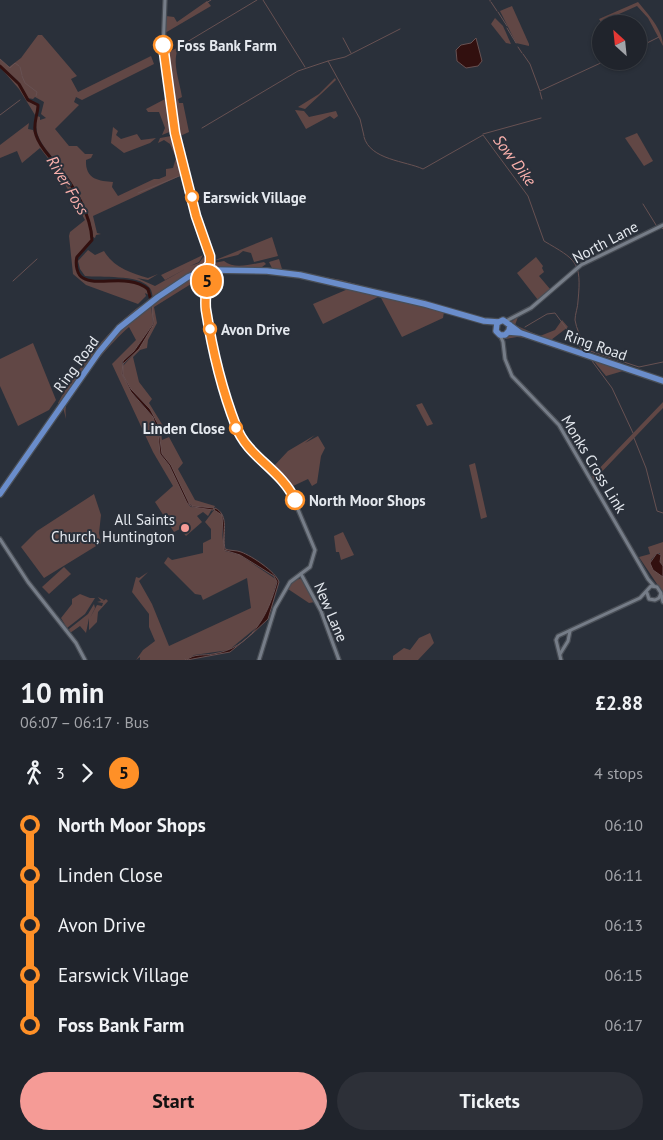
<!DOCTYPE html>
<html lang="en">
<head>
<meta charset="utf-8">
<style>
  body { margin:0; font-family:"PT Sans",sans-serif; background:#2d3038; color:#f1f3f6; height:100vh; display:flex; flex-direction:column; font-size:19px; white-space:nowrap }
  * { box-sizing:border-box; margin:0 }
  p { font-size:16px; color:#a2a4a9 }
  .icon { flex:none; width:28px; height:28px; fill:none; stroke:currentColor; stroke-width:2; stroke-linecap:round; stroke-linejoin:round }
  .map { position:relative; height:660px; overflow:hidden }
  .details { display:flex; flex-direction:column; background:#20242c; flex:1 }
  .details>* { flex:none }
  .badge { padding:0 10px; border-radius:16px; font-size:18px; line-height:32px }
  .needle { width:32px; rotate:333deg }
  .tools { position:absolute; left:592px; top:15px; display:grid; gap:10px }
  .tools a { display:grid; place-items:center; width:55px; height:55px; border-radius:50%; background:#20242c; box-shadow:0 1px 4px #0004,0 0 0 1px #3d4148; font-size:25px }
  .map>.badge { position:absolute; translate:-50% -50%; box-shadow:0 0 0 2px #fff }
  .legs { display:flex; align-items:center; gap:8px; height:55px; padding:0 20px; font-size:16px }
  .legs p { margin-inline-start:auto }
  .summary { display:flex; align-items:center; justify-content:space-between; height:85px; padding:0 20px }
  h1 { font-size:28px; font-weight:600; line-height:38px }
  .cta { display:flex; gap:10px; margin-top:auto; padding:10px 20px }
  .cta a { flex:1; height:58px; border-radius:30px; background:#f59b96; color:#111; font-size:20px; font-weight:600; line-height:58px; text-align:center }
  .cta a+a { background:#2d3038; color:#f1f3f6 }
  ul { padding:0 20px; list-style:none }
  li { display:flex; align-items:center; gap:18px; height:50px; font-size:19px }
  li i { display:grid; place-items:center; width:8px; height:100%; margin:0 6px; background:currentColor }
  li i::after { content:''; width:12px; height:12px; margin:-6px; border:4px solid; border-radius:50%; background:#20242c }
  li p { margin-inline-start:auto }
  li:first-child i { background:linear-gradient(#0000 50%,currentColor 0) }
  li:last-child i { background:linear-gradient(currentColor 50%,#0000 0) }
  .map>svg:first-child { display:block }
</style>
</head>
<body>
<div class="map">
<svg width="663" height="660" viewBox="0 0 663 660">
  <rect width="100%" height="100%" fill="#2a303a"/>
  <!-- green -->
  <g fill="#614745">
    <polygon points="207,1 211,6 165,33 166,16 174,17 177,22"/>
    <path d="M638,2C648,14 663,30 663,46L648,18L637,6L601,22L599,19Z"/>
    <polygon points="512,6 529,44 529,46 516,43 500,11"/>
    <polygon points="495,18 503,26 511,44 506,43 491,24"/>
    <path d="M38,35H42L77,76L71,79L78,92L151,56L154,64L82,100L76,97L74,102L79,105L55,129L69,146H77L85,154H93L91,158L86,160C85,180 100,181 113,182L112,187L118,196L154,179H159L166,176V169L173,168L176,158L170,144L164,140L158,143L160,138L171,136C181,143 181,163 184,174L93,216L97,233L101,234L96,235L95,238L93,237C91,212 73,183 57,163C45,147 33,138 37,116L40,117V120L46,118L41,114L44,102L35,97L33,99L28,98L18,81L0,65V59L9,67L21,58Z"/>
    <path d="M179,47C171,61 180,82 182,97L178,99L179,103H183L189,132L178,137L164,54Z"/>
    <polygon points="0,67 18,84 28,101 38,106 35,115 19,89"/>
    <polygon points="335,78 336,80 305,109 298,107 319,94"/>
    <polygon points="167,98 172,131 162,135 165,128 159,112 148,112 146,109"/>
    <polygon points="295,110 304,111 309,117 336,111 338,116 334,119 330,116 306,129"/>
    <path d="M29,123L28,129L33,130C49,167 90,197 91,240L75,258L79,276C94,288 142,272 149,295L145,293L146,296L138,304L86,285L73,274L69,236L70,232L85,220L57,170L40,148L22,163L17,151L0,158V145Z"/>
    <polygon points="113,127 118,131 116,135 121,139 137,134 141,140 156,138 150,143 124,153 111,143"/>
    <polygon points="637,133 653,161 644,166 625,138"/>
    <polygon points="272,237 278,256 254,262 251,253 243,251 238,255 213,261"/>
    <path d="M88,250L95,255L104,251C113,267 131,273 148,278L158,274L148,280L137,278L155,286L187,268L165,280L161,275L203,255L199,262L190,266L199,263L206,254L207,267L153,298C152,294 152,290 149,287C138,274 100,278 85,276L80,269L78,261Z"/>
    <polygon points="536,257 543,266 542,268 544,272 539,276 550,289 538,300 517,273"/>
    <polygon points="279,259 282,269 341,280 388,293 272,268 269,262"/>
    <path d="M224,261C235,270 251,264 264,262L266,264L262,267L247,269L215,267L214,263Z"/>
    <polygon points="200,276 206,278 204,286 191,284 154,307 157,323 148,340 147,348 140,350 133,357 139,382 152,399 149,403 165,429 161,432 162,440 169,437 183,463 178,469 195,500 215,506 214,508 193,506 189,503 171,466 162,454 158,424 150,409 131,389 123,376 122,367 134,354 154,324 152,304 188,280"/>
    <path d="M348,289C380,296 412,303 444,312L443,318L402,337L380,296L323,324L313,304Z"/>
    <path d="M141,305L93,355L60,404L58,403C77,368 110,328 141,305Z"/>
    <path d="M151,305L153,324L134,351L122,362V374L135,397L153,417L158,433L160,454L169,465L187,503L191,507L212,509L208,516L203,512L197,516L202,522L186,536L180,529L174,532L155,502L173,486L153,452L112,364L136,340L129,327C115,338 69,391 66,407C65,410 66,416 66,419L63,407L114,336Z"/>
    <polygon points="518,317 515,325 540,336 555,330 562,320 568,327 551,340 663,379 517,329 511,322"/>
    <polygon points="514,334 623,371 606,376 592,359 526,338 517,337 505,339 508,335"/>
    <polygon points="33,343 56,400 49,410 18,426 0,386 0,359"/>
    <polygon points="663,402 663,408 658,413 594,480 592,476"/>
    <polygon points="422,403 433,424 427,426 416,405"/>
    <polygon points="315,435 305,443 318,436 325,448 321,456 317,483 312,486 308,479 291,487 280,471 278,472 274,469 274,466 288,451"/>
    <polygon points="475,463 487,517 481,519 469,465"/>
    <polygon points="94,494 101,515 99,533 101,543 44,578 21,547 37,531"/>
    <polygon points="214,510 222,515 222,535 225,551 240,555 277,580 268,613 263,622 229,650 194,655 187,660 140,660 140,657 136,660 143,650 155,641 149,627 149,614 132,592 136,577 139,578 148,572 139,581 152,604 169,646 251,608 247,578 203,600 201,595 195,594 164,563 168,557 172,560 203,553 203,543 211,539 211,529 205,522"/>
    <polygon points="343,532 354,555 341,560 339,552 336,552 334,536"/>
    <polygon points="663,542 663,566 660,562 660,553 657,553 651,560 653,570 663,575 663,593 639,557 650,554 648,547"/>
    <polygon points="64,567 71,574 49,594 42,587"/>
    <polygon points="302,578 315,602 309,603 288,589 293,581"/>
    <polygon points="80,594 90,598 95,598 85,614 67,628 61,618 72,604 72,599"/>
    <polygon points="98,597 104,600 102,602 106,599 108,601 98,612 97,622 89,630 89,618 86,633 80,626 70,633 69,629 88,614 94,604 95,608 90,618 97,605 102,606 103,603 97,602 101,601"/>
    <polygon points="430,633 434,643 418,660 393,660 393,656 404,648 410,650 419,638"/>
  </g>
  <!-- water -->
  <g fill="#32100f" stroke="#675152">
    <polygon points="476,38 482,61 478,66 466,68 457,61 456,50 461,45 471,43"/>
    <polygon points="152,304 154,324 139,349 123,364 123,375 131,389 150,409 158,424 162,454 171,465 189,503 193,506 214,508 213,510 193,507 187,503 169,465 160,454 158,433 153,417 131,392 122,374 123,361 134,351 153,324"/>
    <path d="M215,508C230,515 222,534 225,549C230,551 236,550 241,552C252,556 276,572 279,582L268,619L252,634L230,652L187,660C194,653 204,656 213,654C251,648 268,616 277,582L274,576L240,555L224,550L222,515L214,510Z"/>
    <polygon points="657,553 661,555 660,562 663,566 663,577 653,570 650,563"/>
  </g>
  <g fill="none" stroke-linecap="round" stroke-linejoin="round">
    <!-- stream -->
    <g stroke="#675152" stroke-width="1">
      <polyline points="263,0 305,67"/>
      <polyline points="490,0 490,1"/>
      <polyline points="491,2 497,11"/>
      <polyline points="206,3 211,0"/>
      <polyline points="498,12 507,26"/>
      <polyline points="507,28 516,43"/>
      <polyline points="343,38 351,53"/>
      <polyline points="187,42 257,0"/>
      <polyline points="643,45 659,37"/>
      <polyline points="518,47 522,53"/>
      <polyline points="523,54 530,64 540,91 605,61"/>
      <polyline points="0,59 10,68 15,63 19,66"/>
      <polyline points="328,61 345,57 400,29"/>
      <polyline points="20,67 22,75"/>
      <polyline points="22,76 25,83 37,92 36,96"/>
      <polyline points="540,92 542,99"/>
      <polyline points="0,115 20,100"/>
      <polyline points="202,128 298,71 328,61 360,119 364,136"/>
      <polyline points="483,134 541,118"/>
      <path d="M364,137C370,160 406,161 423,169L483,135L528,196L544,241C576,260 582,261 578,301C578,307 575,314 575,320C576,329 582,337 583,346"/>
      <polyline points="138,193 184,174"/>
      <polyline points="643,204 656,225"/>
      <polyline points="88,218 89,217"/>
      <polyline points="662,228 663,229"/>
      <polyline points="13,281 37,259"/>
      <polyline points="525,327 547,314 555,313 583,351"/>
      <polyline points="584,349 639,367 663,362"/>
      <polyline points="592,361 612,388 633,433"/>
      <polyline points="634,438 646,468 657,511 663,513"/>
      <polyline points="185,659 186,660"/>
    </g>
    <!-- river -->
    <path stroke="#32100f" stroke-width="3" d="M0,66L19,84L28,100L38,105C38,115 32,125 36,135C40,148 50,156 58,167C74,186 91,215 92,240L77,257C75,264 77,275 83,278C98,287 128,273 148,289L151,301"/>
    <!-- tertiary casing -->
    <g stroke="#494e56" stroke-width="5.5">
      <g id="tertiary">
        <polyline points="165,0 163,51 175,133 211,268"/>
        <path d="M210,278C195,300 227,403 237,430L246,446L276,473L289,488L315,550L310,567L290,582L275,608L259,660"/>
        <polyline points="506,321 531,308 581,265 663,225"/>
        <polyline points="500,335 503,342 505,359 512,376 559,425 648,579 654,586"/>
        <polyline points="0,539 28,582 76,643 85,660"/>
        <polyline points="301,574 321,611 339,660"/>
        <polyline points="661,594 663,602"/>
        <polyline points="560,654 568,641 570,631"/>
        <polyline points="561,660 556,640 558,636 640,598 651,586 657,587 661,593 659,598 655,600 649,599 647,593"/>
      </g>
    </g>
    <!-- trunk casing -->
    <g stroke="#494e56" stroke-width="8">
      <g id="trunk">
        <polyline points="213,270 267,271 300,275 425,304 484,321 498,322"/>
        <polyline points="205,271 205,274 208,278 216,274"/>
        <polyline points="510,325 509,331 505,335 500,335 496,331 497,323 503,320 519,332"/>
        <polyline points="508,332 521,333 663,381"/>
        <polyline points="0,494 99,352 119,328 158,297 188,277 209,268 213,270 213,276"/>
      </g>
    </g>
    <!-- tertiary -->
    <use href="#tertiary" stroke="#767d88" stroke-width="3"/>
    <!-- trunk -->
    <use href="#trunk" stroke="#6a8dcb" stroke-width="5.5"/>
  </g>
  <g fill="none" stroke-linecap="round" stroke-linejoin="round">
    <!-- line-1 casing -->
    <g stroke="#fff" stroke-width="11">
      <path id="line-1" d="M163,45L175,133L196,216L210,256V263L204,273C209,283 204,298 206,310C212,348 222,390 236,426C247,457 281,469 295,500"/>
    </g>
    <!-- line-1 -->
    <use href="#line-1" stroke="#ff9027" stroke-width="8"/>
  </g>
  <!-- markers -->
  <g fill="#fff" stroke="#ff9027" stroke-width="2.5">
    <circle cx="163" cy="45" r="9"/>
    <circle cx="192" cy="197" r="6"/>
    <circle cx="210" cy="329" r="6"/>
    <circle cx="236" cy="428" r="6"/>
    <circle cx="295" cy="500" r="9"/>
  </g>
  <circle fill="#f59b96" stroke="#2a303a" stroke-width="2" cx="185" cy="528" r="5"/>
  <g text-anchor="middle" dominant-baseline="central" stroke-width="4" stroke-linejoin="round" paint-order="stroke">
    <!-- stop labels -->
    <g font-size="15" font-weight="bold" fill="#e4e8ee" stroke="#2a303a" text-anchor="start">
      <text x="177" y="45">Foss Bank Farm</text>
      <text x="203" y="197">Earswick Village</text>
      <text x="221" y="329">Avon Drive</text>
      <text x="225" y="428" text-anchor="end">Linden Close</text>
      <text x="309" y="500">North Moor Shops</text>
    </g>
    <!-- street labels -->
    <g font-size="15" fill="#e4e8ee" stroke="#2a303a">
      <text transform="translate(605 242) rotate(-28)">North Lane</text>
      <text transform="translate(596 345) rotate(19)">Ring Road</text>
      <text transform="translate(76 364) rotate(-54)">Ring Road</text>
      <text transform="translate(594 464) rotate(59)">Monks Cross Link</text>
      <text transform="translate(331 612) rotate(67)">New Lane</text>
    </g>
    <!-- poi labels -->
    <g font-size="15" fill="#e4e8ee" stroke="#2a303a" text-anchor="end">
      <text x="175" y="519">All Saints<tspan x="175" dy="17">Church, Huntington</tspan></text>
    </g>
    <!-- water labels -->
    <g font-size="16" font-style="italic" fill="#fab0ac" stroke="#2a303a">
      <text transform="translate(515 160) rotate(53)">Sow Dike</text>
      <text transform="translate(68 185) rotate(59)">River Foss</text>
    </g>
  </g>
</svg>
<div class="tools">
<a><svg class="needle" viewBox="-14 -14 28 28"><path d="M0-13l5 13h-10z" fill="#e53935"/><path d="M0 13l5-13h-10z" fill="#a2a4a9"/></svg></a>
</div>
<b class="badge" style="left:207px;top:281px;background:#ff9027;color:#111">5</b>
</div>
<section class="details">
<div class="summary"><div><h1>10 min</h1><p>06:07 – 06:17 · Bus</p></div><b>£2.88</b></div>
<div class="legs"><svg class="icon" aria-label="walk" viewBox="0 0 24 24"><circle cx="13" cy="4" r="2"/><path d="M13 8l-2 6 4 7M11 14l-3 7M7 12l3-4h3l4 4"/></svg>3<svg class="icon" aria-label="forward" viewBox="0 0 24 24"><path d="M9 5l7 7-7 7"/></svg><b class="badge" style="background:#ff9027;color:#111">5</b><p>4 stops</p></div>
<ul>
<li><i style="color:#ff9027"></i><b>North Moor Shops</b><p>06:10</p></li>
<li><i style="color:#ff9027"></i><span>Linden Close</span><p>06:11</p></li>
<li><i style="color:#ff9027"></i><span>Avon Drive</span><p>06:13</p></li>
<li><i style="color:#ff9027"></i><span>Earswick Village</span><p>06:15</p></li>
<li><i style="color:#ff9027"></i><b>Foss Bank Farm</b><p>06:17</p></li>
</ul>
<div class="cta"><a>Start</a><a>Tickets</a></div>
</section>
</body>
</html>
